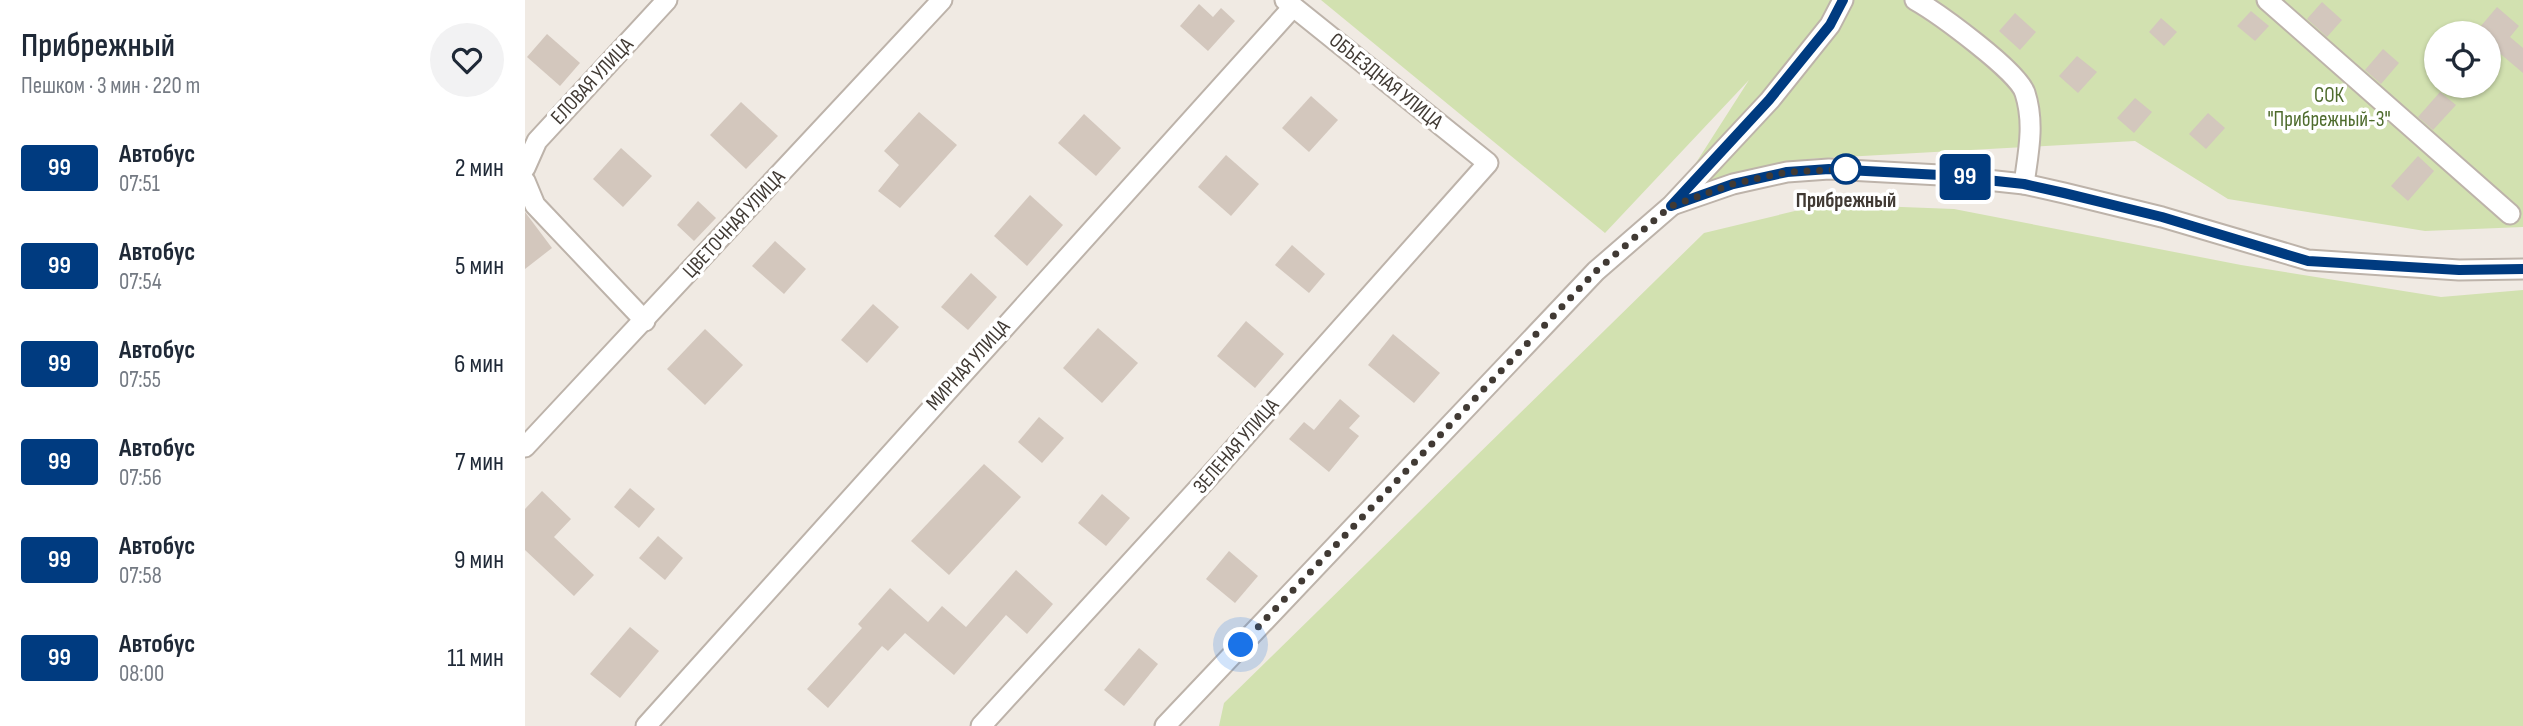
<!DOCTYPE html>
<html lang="ru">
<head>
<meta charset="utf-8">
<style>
  body { margin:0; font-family:"Sofia Sans Condensed",sans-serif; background:#f2f2f3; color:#1f2937; height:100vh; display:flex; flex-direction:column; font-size:26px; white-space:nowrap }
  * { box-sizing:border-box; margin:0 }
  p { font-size:23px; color:#747a83 }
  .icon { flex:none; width:38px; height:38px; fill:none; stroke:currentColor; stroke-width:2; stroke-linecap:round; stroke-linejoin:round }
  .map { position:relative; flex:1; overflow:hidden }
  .sheet { display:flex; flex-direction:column; background:#fff; width:525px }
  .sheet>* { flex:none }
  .badge { padding:0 14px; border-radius:5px; font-size:24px; line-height:46px }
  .controls { position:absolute; left:1899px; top:21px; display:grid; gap:14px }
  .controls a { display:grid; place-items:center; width:77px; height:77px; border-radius:50%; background:#fff; box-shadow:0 2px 5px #0004; font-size:35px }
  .you { position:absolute; width:35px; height:35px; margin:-18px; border:5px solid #fff; border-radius:50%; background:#1a73e8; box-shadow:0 0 0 10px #1a73e833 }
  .map>.badge { position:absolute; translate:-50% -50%; box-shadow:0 0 0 4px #fff }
  .round { display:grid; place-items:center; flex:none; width:74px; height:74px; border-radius:37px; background:#f2f2f3 }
  .overview { display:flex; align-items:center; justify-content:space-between; height:119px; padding:0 21px }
  h1 { font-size:33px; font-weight:600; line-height:52px }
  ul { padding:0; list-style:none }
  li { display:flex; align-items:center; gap:21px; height:98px; padding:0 21px }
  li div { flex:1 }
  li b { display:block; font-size:26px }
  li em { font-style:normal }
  li .badge { min-width:77px; font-weight:700; text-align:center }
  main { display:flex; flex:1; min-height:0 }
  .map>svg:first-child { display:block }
</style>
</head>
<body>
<main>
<section class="sheet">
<div class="overview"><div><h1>Прибрежный</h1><p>Пешком · 3 мин · 220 m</p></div><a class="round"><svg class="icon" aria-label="heart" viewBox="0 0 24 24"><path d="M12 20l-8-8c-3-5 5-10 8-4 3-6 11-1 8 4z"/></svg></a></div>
<ul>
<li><span class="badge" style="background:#003b80;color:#fff">99</span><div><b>Автобус</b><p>07:51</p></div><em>2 мин</em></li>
<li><span class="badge" style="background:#003b80;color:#fff">99</span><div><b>Автобус</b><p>07:54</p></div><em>5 мин</em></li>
<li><span class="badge" style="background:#003b80;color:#fff">99</span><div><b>Автобус</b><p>07:55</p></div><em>6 мин</em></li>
<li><span class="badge" style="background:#003b80;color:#fff">99</span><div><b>Автобус</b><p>07:56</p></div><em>7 мин</em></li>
<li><span class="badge" style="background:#003b80;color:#fff">99</span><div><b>Автобус</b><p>07:58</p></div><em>9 мин</em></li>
<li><span class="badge" style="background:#003b80;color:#fff">99</span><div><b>Автобус</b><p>08:00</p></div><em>11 мин</em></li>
</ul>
</section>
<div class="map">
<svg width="1998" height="726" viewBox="0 0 1998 726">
  <rect width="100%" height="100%" fill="#f0eae3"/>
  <!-- green -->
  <g fill="#d2e1b0" fill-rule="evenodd">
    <path d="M796,0H1998V227L1900,231L1703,199L1610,141L1283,159L1151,194L1224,80L1080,233ZM1911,33H1964V86H1911Z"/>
    <polygon points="1299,204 1429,209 1716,265 1916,297 1998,290 1998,726 694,726 699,703 1179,233"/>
  </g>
  <!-- building -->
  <g fill="#d3c7bd">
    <polygon points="1797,2 1817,20 1802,37 1782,19"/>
    <polygon points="674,4 688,17 696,8 710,21 683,51 655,26"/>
    <polygon points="1972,7 1994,26 1985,37 1998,48 1998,73 1972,51 1964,61 1964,33 1950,33"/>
    <polygon points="1726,11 1744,26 1730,41 1712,26"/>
    <polygon points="1490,13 1511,32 1495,50 1474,31"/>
    <polygon points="1636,18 1652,32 1639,46 1624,32"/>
    <polygon points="22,34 55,63 35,86 2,57"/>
    <polygon points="1858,49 1874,63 1856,84 1840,70"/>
    <polygon points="1552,56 1572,72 1553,93 1534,76"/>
    <polygon points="1915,92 1931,105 1908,130 1893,117"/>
    <polygon points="786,96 813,120 784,152 757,128"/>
    <polygon points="1610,98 1627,112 1609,133 1592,118"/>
    <polygon points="216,102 253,136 221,169 185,135"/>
    <polygon points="394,112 432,145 375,208 353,191 374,165 359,151"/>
    <polygon points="1683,113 1700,128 1681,149 1664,134"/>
    <polygon points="559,114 596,148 571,176 533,143"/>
    <polygon points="96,148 127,176 98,207 68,179"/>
    <polygon points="701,155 734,184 706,216 673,187"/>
    <polygon points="1893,156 1909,171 1883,201 1866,186"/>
    <polygon points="505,195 538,225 502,266 469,236"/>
    <polygon points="173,201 191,218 169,241 152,225"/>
    <polygon points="0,212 27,248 0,269"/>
    <polygon points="250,241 281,269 259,294 227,266"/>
    <polygon points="767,245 800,274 784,293 750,265"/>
    <polygon points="446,273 472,297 443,330 416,307"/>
    <polygon points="348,304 374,327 342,363 316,340"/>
    <polygon points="721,321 759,354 730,388 692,356"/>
    <polygon points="573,328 613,363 577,403 538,368"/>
    <polygon points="180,329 218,365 180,405 142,369"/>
    <polygon points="868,334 915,373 889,403 843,365"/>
    <polygon points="815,399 835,416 824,428 834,436 804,472 764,439 779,422 789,430"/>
    <polygon points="514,417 539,438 517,463 493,442"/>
    <polygon points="459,464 496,497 424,575 386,541"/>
    <polygon points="105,488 130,509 114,528 89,507"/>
    <polygon points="17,491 46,519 29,537 69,575 49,596 0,550 0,509"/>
    <polygon points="577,494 605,518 581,546 553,523"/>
    <polygon points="133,536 158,558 140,580 114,558"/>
    <polygon points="704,551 733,576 710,603 681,579"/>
    <polygon points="491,570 528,604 502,634 481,615 429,675 380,633 363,651 357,646 303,708 282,689 337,628 333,624 365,588 403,622 417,606 441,627"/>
    <polygon points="105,627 134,651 95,698 65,674"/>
    <polygon points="614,648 633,664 599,706 579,690"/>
  </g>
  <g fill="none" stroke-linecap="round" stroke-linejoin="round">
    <!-- street casing -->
    <g stroke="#bdb3aa" stroke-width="23">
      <g id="street">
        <path d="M1390,0C1413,13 1493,71 1500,93C1510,124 1503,154 1499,184"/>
        <polyline points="1742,0 1985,214"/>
        <polyline points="0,168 12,141 142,0"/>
        <polyline points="0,181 10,205 120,321"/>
        <polyline points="1150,204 1208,184 1262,172 1304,169 1415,175 1499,184 1539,193 1637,217 1783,260 1934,270 1998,269"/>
        <polyline points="0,447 417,0"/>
        <polyline points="121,726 768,7"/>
        <polyline points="456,726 681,480 963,163 760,0"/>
        <polyline points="640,726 1071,271 1146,206 1245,100 1305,25 1318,0"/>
      </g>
    </g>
    <!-- street -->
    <use href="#street" stroke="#fff" stroke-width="19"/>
  </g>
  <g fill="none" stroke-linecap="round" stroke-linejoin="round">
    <!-- line casing -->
    <g stroke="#fff" stroke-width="16">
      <polyline id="line" points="1318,0 1305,25 1244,100 1146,206 1208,184 1262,172 1304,169 1415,175 1499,184 1539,193 1637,217 1783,261 1934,270 1998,269"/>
    </g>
    <!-- line -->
    <use href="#line" stroke="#003b80" stroke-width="10"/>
    <!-- walk -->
    <polyline stroke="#413a34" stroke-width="7" stroke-dasharray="0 12.6" points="716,645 1071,271 1146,206 1208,184 1262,172 1325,169 1321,169"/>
  </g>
  <!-- markers -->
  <circle fill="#fff" stroke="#003b80" stroke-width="3.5" cx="1321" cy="169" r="14"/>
  <g text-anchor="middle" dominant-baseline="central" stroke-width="7" stroke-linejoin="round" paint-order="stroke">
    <!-- street labels -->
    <g font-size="21" fill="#413a34" stroke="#fff">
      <text transform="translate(67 81) rotate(-47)">ЕЛОВАЯ УЛИЦА</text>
      <text transform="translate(861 81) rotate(39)">ОБЪЕЗДНАЯ УЛИЦА</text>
      <text transform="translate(209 224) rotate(-47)">ЦВЕТОЧНАЯ УЛИЦА</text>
      <text transform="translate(443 365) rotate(-48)">МИРНАЯ УЛИЦА</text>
      <text transform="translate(711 446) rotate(-49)">ЗЕЛЕНАЯ УЛИЦА</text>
    </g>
    <!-- park labels -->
    <g font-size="21" fill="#4f6c2e" stroke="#fff">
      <text x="1804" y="95">СОК<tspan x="1804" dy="24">"Прибрежный-3"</tspan></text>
    </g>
    <!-- stop labels -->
    <g font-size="21" font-weight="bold" fill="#413a34" stroke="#fff">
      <text x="1321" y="200">Прибрежный</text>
    </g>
  </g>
</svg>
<div class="controls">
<a><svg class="icon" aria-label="locate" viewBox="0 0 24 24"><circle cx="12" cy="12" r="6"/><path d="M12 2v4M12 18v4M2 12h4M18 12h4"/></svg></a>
</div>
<div class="you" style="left:716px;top:645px"></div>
<b class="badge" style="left:1440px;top:177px;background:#003b80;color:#fff">99</b>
</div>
</main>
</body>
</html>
